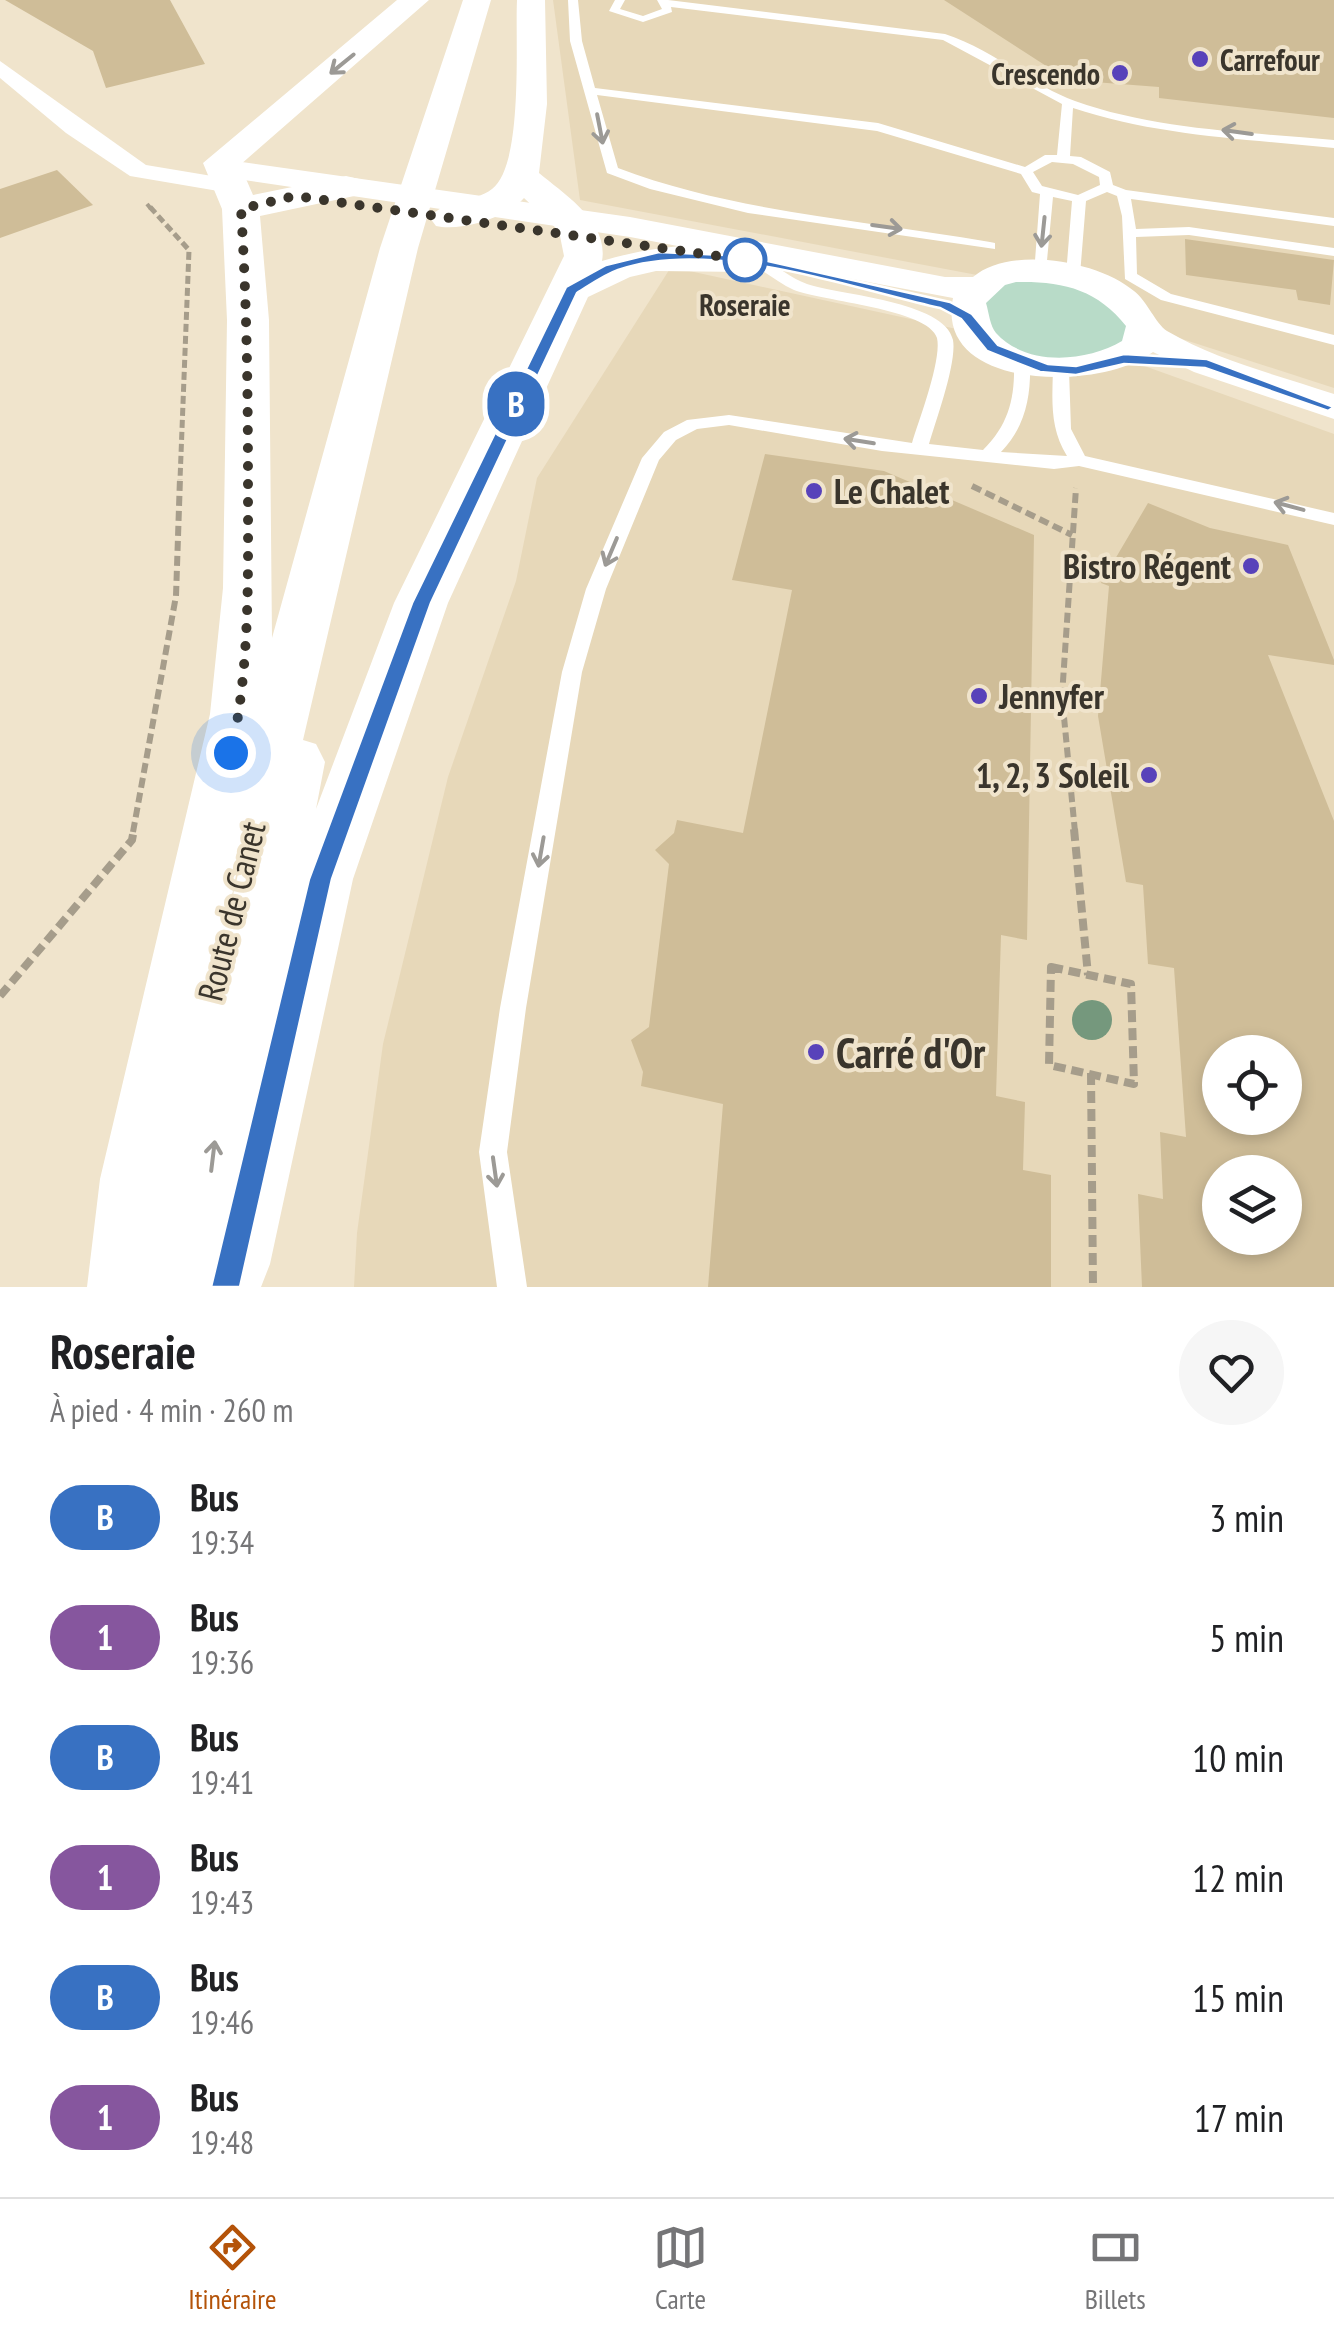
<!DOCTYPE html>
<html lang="fr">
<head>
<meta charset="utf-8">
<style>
  body { margin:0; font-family:"PT Sans Narrow",sans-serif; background:#f6f6f6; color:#202124; height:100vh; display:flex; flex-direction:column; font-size:38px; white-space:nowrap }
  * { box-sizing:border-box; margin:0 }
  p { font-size:32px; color:#757577 }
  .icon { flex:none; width:55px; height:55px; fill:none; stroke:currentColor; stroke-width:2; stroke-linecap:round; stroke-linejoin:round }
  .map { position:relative; height:1287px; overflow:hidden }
  .sheet { display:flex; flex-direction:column; background:#fff; flex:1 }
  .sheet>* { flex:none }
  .badge { padding:0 20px; border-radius:32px; font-size:35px; line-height:65px }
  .controls { position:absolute; left:1202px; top:1035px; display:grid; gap:20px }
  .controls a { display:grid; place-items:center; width:100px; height:100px; border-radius:50%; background:#fff; box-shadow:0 5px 15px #0003; font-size:50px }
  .you { position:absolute; width:50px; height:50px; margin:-25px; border:8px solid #fff; border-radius:50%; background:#1a73e8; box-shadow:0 0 0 15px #1a73e833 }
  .map>.badge { position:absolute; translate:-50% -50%; box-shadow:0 0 0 5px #fff }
  .round { display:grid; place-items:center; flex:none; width:105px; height:105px; border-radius:52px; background:#f6f6f6 }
  .head { display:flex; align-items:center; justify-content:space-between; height:170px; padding:0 50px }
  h1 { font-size:48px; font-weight:700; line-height:75px }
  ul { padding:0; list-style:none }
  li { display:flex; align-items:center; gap:30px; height:120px; padding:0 50px }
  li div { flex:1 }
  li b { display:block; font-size:38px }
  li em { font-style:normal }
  li .badge { min-width:110px; font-weight:700; text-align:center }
  .tab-bar { display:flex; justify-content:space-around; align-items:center; height:140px; border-top:2px solid #e0e0e0; background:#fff; font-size:28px; color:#757577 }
  .tab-bar a { display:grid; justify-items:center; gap:5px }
  .tab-bar .active { color:#b45309 }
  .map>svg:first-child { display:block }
</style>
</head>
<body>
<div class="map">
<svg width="1334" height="1287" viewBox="0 0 1334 1287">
  <rect width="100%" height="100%" fill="#f0e4cc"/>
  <!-- built -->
  <g fill="#e7d8b9" fill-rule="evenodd">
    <polygon points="553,0 1334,0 1334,388 993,278 580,200"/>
    <path d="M671,267L975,333L1125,359L1334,434V1287H354L357,1233L383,1044L448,777L516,581L537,478ZM1220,1052H1285V1118H1220ZM1220,1172H1285V1238H1220Z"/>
  </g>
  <!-- green -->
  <polygon fill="#b8dbc8" points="1014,272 1112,290 1138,346 1103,368 1006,356 968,301"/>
  <!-- building -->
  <g fill="#cfbd98" fill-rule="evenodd">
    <polygon points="5,0 170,0 205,64 106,88 93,51"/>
    <polygon points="944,0 1334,0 1334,118 1159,98 1159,87 1068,80"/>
    <polygon points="57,170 93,205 0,238 0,189"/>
    <polygon points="1185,239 1334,260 1330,305 1298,300 1296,290 1186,275"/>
    <polygon points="765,454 884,471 1034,535 1027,940 1001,935 996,1096 1025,1102 1023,1170 1051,1175 1051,1287 708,1287 723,1104 641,1086 643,1072 631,1040 649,1027 669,864 655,850 674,833 677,820 743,833 792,590 732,580"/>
    <path d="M1148,503L1210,528L1288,545L1334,660V665L1268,655L1334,821V1287H1142L1138,1194L1163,1199L1160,1132L1186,1137L1174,968L1148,964L1143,885L1126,882L1098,716L1109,586L1101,583ZM1220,1052H1285V1118H1220ZM1220,1172H1285V1238H1220Z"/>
  </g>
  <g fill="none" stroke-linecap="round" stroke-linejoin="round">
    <!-- path-far3 -->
    <polyline stroke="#a69d8b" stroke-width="4" stroke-dasharray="6 2.5" stroke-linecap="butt" points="147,204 152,210"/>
    <!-- path-far2 -->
    <polyline stroke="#a69d8b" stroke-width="5" stroke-dasharray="8 4" stroke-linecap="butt" points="150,207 189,250 180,480"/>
    <!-- path-far1 -->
    <g stroke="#a69d8b" stroke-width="6" stroke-dasharray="10 5" stroke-linecap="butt">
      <polyline points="972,486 1072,535"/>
      <polyline points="133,832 176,596 180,478"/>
      <polyline points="1075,832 1062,696 1076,488"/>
    </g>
    <!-- path -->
    <g stroke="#a69d8b" stroke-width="8" stroke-dasharray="12 6" stroke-linecap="butt">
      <polyline points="1074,829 1088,975"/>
      <polygon points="1051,967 1131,984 1134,1084 1049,1065"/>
      <polyline points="0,996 132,840 134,829"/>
      <polyline points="1091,1073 1093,1287"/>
    </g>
    <!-- service -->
    <g fill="#fff" fill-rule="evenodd">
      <path d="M568,0H578L582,41L595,88L878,123L1025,167L1045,155H1057L1062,104L943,40L671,7L672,12L643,22L609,11L615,0H625L620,9L643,16L662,9L657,0H668L945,34C992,49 1029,84 1075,101C1156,130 1248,132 1334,140V148C1247,139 1157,136 1073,108L1070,156L1081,157L1110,172L1113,185L1126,190L1334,218V226L1131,199L1136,229L1189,227L1334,248V256L1189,235L1136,237L1137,274L1171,294L1334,335V345L1161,300L1125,279L1122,216L1117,196L1107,192L1086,201L1080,275L1073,279L1066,275L1072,201L1053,197L1046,271L1034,274L1040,194L1032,192L1021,174L877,131L597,95L618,168C737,213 865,220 990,242L995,243V249L748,213L650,189L607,173L570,41ZM1052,162L1073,164L1099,177L1100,185L1078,195L1042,186L1033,172Z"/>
      <path d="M760,259C777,265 790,278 807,284C839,295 945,301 953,340C957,363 936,420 929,444L983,450C1009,424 1015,398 1014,362L1022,357L1030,362C1031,396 1026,426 1001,452L1067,456C1050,429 1052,401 1053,370L1061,365L1069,370L1071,429L1085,456L1334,513V525L1079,466L1054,469L882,451L729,425L697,429L676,440L659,460L606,589L582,672L526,1008L507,1152L527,1287H497L479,1152L500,1008L562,672L586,589L642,458L664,432L687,420L729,415L912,443C919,420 942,360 937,338C929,309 821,301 794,290C781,284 768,274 755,266L753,263Z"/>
    </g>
    <!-- minor -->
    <polygon fill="#fff" fill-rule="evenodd" points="0,61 146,165 230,179 242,186 230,193 130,176 66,133 0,78"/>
    <!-- tertiary -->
    <path fill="#fff" fill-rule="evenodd" d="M221,159L630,217L945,277H973C1010,245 1099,261 1134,291C1147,301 1156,324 1167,331C1218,361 1278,375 1334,394V419L1194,372L1153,352C1100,392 934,391 953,298L630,237L210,175L206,168ZM1016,282C1062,281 1097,289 1126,326L1122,341C1086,362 1027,367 996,333C990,326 989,313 986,303L1005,285Z"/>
    <!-- secondary -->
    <path fill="#fff" fill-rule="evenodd" d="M397,0H429L240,165L253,195L346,176L359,179L364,187L359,195L260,216L269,320L272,638L380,248L463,0H491L418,248L303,740L316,744L325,762L316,809L394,603L564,256L559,231L524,198C508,217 460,232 436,226L430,218C443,199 474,203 492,189C524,165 515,40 517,0H545L547,104L539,173C564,194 609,222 602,261C652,246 709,239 760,252L766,260L760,268L746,272L656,271L630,277L588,297L448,603L353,879L270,1264L261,1287H87L100,1179L210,714L223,588L227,320L222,209L203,163ZM246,824L250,825L229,911Z"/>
  </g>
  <!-- trees -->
  <circle fill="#75987d" cx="1092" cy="1020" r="20"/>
  <!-- one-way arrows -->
  <defs><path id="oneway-shaft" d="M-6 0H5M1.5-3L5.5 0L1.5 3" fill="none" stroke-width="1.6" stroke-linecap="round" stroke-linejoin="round" transform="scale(2.5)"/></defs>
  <g stroke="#9c9a96">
    <use href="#oneway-shaft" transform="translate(342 64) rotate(141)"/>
    <use href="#oneway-shaft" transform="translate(600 129) rotate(79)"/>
    <use href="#oneway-shaft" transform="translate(1237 132) rotate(-172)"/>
    <use href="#oneway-shaft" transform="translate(887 227) rotate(8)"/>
    <use href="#oneway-shaft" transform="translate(1043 232) rotate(96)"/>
    <use href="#oneway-shaft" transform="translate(859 441) rotate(-171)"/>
    <use href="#oneway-shaft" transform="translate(1289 506) rotate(-165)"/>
    <use href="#oneway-shaft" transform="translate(611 552) rotate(113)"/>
    <use href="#oneway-shaft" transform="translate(541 852) rotate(100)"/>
    <use href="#oneway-shaft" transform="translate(213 1156) rotate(-83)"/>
    <use href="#oneway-shaft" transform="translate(495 1172) rotate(82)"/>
  </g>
  <!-- line -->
  <path fill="#3871c2" stroke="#fff" stroke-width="2.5" d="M659,252L746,256L950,302L972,314L998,345L1048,364L1076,366L1124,354L1207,359L1334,407L1328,411L1205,368L1124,364L1076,375L1040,372L987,351L961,319L940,308C847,287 711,238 618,270C604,275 590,285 577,293L431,603L332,879L240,1287H211L309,879L412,603L566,287L606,265Z"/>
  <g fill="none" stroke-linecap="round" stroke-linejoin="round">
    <!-- walk -->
    <path stroke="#3a352c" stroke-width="10" stroke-dasharray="0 18" d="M231,753C250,668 248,580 248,493C248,398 247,304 241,209L295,196L745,260"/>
  </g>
  <!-- markers -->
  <g fill="#5842ba" stroke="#f0e4cc" stroke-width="4">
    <circle cx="1200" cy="59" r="10"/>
    <circle cx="1120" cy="73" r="10"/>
    <circle cx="814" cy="491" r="10"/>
    <circle cx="1251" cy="566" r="10"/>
    <circle cx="979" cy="696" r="10"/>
    <circle cx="1149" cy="775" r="10"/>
    <circle cx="816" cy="1052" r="10"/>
  </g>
  <circle fill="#fff" stroke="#3871c2" stroke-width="5" cx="745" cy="260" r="20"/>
  <g text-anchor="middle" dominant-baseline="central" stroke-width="8" stroke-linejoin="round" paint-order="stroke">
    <!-- far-poi labels -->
    <g font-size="30" font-weight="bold" fill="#3a352c" stroke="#f0e4cc" text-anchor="start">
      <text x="1220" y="59">Carrefour</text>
      <text x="1100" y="73" text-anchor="end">Crescendo</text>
    </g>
    <!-- far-stop labels -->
    <g font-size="30" font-weight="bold" fill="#3a352c" stroke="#f0e4cc">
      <text x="745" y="304">Roseraie</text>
    </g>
    <!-- poi labels -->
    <g font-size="35" font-weight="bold" fill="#3a352c" stroke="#f0e4cc" text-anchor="start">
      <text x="834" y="491">Le Chalet</text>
      <text x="1231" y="566" text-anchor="end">Bistro Régent</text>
      <text x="999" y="696">Jennyfer</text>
      <text x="1129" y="775" text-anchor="end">1, 2, 3 Soleil</text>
    </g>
    <!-- street labels -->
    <g font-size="35" fill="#3a352c" stroke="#f0e4cc">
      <text transform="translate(231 911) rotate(-76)">Route de Canet</text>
    </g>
    <!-- near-poi labels -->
    <g font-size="42" font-weight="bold" fill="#3a352c" stroke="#f0e4cc" text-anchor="start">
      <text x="836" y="1052">Carré d'Or</text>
    </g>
  </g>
</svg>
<div class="controls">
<a><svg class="icon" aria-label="locate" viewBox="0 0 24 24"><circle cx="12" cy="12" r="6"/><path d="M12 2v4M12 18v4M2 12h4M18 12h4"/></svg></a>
<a><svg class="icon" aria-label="layers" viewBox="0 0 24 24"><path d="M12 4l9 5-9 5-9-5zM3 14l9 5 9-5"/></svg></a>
</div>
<div class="you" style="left:231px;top:753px"></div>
<b class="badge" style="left:516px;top:404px;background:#3871c2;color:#fff">B</b>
</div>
<section class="sheet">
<div class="head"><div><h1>Roseraie</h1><p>À pied · 4 min · 260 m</p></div><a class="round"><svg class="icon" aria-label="heart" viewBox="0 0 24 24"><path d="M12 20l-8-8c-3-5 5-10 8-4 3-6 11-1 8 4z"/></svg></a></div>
<ul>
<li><span class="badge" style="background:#3871c2;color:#fff">B</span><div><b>Bus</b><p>19:34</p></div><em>3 min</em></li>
<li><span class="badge" style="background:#86569e;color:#fff">1</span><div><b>Bus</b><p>19:36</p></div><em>5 min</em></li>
<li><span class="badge" style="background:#3871c2;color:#fff">B</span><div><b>Bus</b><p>19:41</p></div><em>10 min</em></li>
<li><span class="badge" style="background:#86569e;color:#fff">1</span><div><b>Bus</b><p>19:43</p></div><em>12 min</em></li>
<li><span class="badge" style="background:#3871c2;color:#fff">B</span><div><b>Bus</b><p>19:46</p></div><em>15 min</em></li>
<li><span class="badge" style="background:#86569e;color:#fff">1</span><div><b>Bus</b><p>19:48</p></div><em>17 min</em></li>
</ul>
</section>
<nav class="tab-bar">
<a class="active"><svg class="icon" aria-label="directions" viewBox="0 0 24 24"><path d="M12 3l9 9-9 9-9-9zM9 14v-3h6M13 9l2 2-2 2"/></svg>Itinéraire</a>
<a><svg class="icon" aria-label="map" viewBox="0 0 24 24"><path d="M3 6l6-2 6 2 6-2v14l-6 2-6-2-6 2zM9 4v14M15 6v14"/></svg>Carte</a>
<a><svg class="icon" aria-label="tickets" viewBox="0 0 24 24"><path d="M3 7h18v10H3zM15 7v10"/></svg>Billets</a>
</nav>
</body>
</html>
